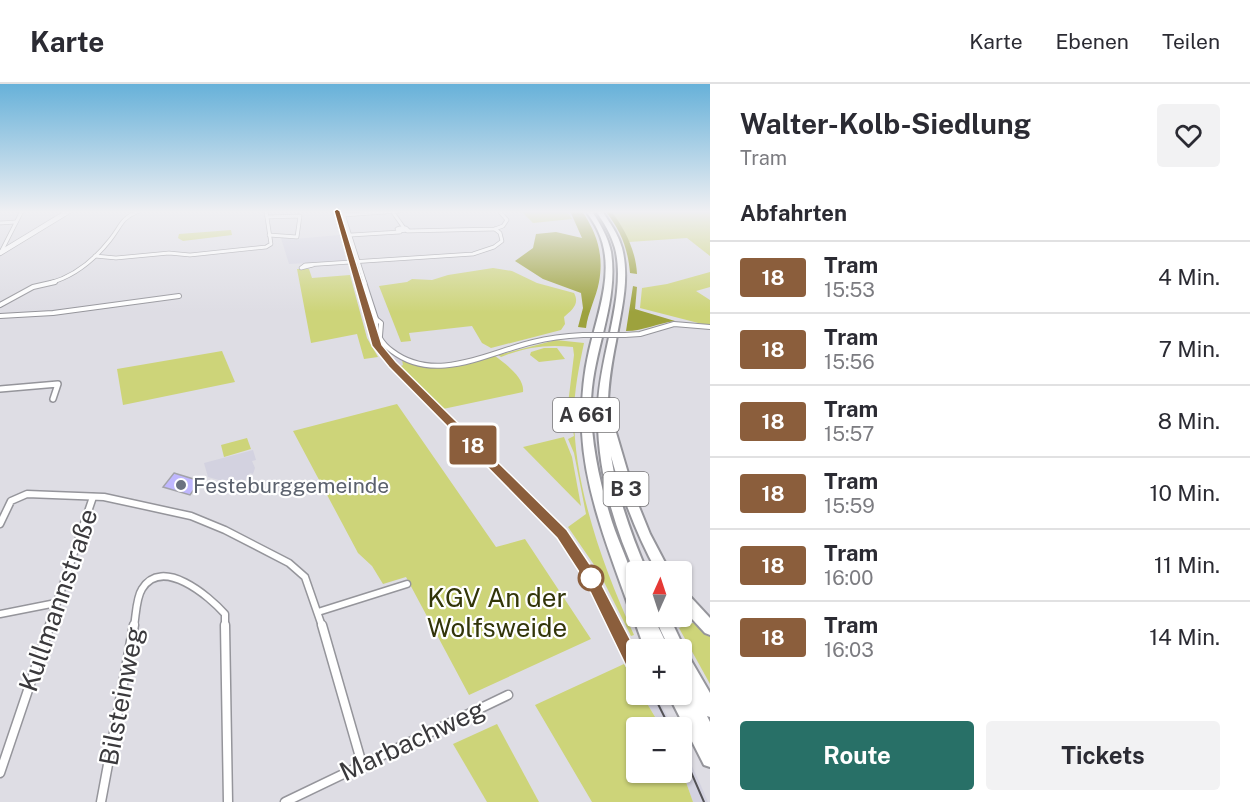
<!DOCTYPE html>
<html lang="de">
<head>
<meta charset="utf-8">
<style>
  body { margin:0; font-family:"Public Sans",sans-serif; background:#f2f2f3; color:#2b2b33; height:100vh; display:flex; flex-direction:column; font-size:22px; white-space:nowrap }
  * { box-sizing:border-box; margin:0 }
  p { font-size:20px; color:#7c7c81 }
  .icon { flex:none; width:33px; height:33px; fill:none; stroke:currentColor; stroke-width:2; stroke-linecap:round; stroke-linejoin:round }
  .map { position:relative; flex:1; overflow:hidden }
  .panel { display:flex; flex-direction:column; background:#fff; width:540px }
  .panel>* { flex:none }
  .badge { padding:0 12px; border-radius:4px; font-size:21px; line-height:39px }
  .needle { width:39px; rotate:3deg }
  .buttons { position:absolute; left:626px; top:477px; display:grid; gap:12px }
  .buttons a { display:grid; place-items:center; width:66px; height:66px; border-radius:6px; background:#fff; box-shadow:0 2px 4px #0004; font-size:30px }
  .map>.badge { position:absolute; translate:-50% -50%; box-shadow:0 0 0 3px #fff }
  h2 { padding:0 30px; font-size:22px; line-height:54px }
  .round { display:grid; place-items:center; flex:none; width:63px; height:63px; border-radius:6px; background:#f2f2f3 }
  .headline { display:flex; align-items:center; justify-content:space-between; height:102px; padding:0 30px }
  h1 { font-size:28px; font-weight:700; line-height:45px }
  .action { display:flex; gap:12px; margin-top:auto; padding:12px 30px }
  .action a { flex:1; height:69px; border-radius:6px; background:#287067; color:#fff; font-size:24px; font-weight:700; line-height:69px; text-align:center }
  .action a+a { background:#f2f2f3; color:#2b2b33 }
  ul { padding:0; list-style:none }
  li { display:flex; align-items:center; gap:18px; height:72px; padding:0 30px; border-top:2px solid #e1e1e2 }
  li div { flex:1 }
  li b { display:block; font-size:22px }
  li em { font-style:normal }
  li .badge { min-width:66px; font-weight:700; text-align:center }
  header { display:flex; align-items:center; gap:36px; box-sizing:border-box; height:84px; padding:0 30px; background:#fff; border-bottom:2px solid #e1e1e2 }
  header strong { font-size:28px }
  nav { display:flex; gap:33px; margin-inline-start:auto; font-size:21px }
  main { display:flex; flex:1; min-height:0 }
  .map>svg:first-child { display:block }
</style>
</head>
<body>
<header>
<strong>Karte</strong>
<nav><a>Karte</a><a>Ebenen</a><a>Teilen</a></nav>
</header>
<main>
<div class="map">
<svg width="710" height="718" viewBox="0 0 710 718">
  <rect width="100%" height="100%" fill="#dedde4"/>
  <!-- built -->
  <g fill="#d3d2e0">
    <polygon points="340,151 346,177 289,180 281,154 294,155"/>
    <polygon points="359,195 381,261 392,276 396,273 402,276 404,281 399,284 443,325 437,328 385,277 376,263 355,196"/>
    <polygon points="445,328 566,448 586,475 616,534 609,535 584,487 566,459 440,330"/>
    <polygon points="253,366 256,376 252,377 255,384 253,390 250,389 244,398 229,394 226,398 208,393 204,379"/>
    <polygon points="620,540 636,571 636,593 611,541"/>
    <polygon points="645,611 656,611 673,643 661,643 643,612"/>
    <polygon points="681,659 698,695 708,718 693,718 681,684"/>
  </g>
  <!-- green -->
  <g fill="#cdd479">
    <polygon points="521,127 567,127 572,135 533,139"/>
    <polygon points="611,127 710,127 710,172 687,154 629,158"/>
    <polygon points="231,146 232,151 183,157 178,154 179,150"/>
    <path d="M493,184L512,187L537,199L574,209C580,220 572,226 564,233L565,240L561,246L491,264L482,259L472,242L409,249L411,257L401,258L379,202L407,198L412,195L432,196L448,191Z"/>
    <polygon points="297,185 309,185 312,194 350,191 367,254 378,273 364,275 357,250 311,259"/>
    <polygon points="710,188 710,203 696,207 710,216 710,242 640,224 642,204 667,200"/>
    <path d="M556,256L584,259C579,283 574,307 574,331C574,404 604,485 634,551L631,552L599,488L568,443L586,430L574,369L568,355L574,352L568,320L574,271L573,263C547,260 525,263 501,273L498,271Z"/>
    <polygon points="544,264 557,264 565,275 539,278 530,271 531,268"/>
    <polygon points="222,267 235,298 123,321 117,285"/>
    <path d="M495,272C506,280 525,294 523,308L443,325L399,283L403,281L402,276C434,290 463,281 495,272Z"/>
    <polygon points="397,320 496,463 525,455 591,555 469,611 406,493 383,500 372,482 358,469 293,347"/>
    <polygon points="564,353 572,373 581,422 523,363"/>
    <polygon points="247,354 251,365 224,373 221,361"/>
    <polygon points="698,537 710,549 710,600 679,544"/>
    <polygon points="624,580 636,600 636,610 642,611 661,643 636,644 636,688 681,688 681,684 693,718 592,718 535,621"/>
    <polygon points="497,640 539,718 487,718 453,660"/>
  </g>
  <!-- forest -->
  <g fill="#9da23d">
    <path d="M570,127H582C597,149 604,171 599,198C596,214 588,228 586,244L578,243L583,224L581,209L543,195L515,177L533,164L536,150L556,148L582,154Z"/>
    <path d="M605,127H611C625,145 636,167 637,190L630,189C628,165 621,146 605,127Z"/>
    <path d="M633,202L637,203L635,225L675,237C658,239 644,247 626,247Z"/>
  </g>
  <!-- building -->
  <polygon fill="#bfb7fe" stroke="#a3a3a9" stroke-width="1.5" points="174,389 200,397 190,411 163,403"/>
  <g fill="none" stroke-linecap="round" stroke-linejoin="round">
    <!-- minor-far4 casing -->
    <g stroke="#95959b" stroke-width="4.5">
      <g id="minor-far4">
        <polyline points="342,127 365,199"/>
        <polyline points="392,127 404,144"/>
        <polyline points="343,131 400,127"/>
        <polyline points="267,133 300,132 297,153 269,151"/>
        <polyline points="0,139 16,138"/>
        <polygon points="400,144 406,144 408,146 398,147 397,145"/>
        <polyline points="407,147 495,145 503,142 507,136 499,127"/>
        <polyline points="351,151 400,148"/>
        <polyline points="1,168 22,127"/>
        <polyline points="95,172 116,174 169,169 190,171 266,163 271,160 266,127"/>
        <polyline points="313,181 301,184 305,181 473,170 494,163 502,157 500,149 495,145"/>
        <path d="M50,199C75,192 95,175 110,156C122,141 120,135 139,127"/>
      </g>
    </g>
    <!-- minor-far3 casing -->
    <g stroke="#95959b" stroke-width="6">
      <g id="minor-far3">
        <polyline points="364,198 376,235 381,239 380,252"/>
        <polyline points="0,221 33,203 55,198"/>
        <polyline points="0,232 53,229 179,212"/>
        <path d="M376,235C375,248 381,259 392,267C435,300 487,269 533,258C549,254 566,252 583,251"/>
        <polyline points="625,251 640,250 674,240 710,243"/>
      </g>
    </g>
    <!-- minor-far2 casing -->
    <g stroke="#95959b" stroke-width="8">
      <polyline id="minor-far2" points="0,305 58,300 53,315"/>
    </g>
    <!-- minor-far1 casing -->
    <g stroke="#95959b" stroke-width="9">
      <g id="minor-far1">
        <polyline points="0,440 11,417 27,410 104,413 191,432 225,446 289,479 305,493 322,542"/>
        <polyline points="318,528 407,500"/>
        <polyline points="0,530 56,519"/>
        <polyline points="49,542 93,413"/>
        <path d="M134,542C136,532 136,514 142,505C162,472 209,512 225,530V542"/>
      </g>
    </g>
    <!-- minor casing -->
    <g stroke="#95959b" stroke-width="11">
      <g id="minor">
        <polyline points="225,541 228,718"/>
        <polyline points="322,541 362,680"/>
        <polyline points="0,689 50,541"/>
        <polyline points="101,718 134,541"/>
        <polyline points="285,718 508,611"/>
      </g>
    </g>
    <!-- tertiary casing -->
    <g stroke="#95959b" stroke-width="6">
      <polyline id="tertiary" points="0,169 69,127"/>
    </g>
    <!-- motorway casing -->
    <g stroke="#95959b" stroke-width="4">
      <g id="motorway">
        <path d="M586,127H592C600,140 608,153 611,168C619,220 591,270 591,321C591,361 600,400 612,438C619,459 630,481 635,502C637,511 636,521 636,530L631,528L629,523C609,467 585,408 582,348C581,320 583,293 589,267C598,228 616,185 598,147C595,140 590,133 586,127Z"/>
        <path d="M596,127H602C610,139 618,150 622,164C630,195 621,227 616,257C611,282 607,306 608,332L612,335L635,413L650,450L670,488H657C637,451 622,412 611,372C617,412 631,450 647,488H636V491C612,438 596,381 598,323C599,273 627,210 615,164C611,150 604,139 596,127Z"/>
        <polygon points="681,507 686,508 710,534 710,551 705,549 681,523"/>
        <polygon points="653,532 667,561 669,566 645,566 635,538 638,532"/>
        <polygon points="654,532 669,532 685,566 710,609 710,633 707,632 710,638 710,683 704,681 668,610 681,610 681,593 685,595 681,587 681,566 670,566"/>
      </g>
    </g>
    <!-- minor-far4 -->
    <use href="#minor-far4" stroke="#fff" stroke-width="3"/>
    <!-- minor-far3 -->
    <use href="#minor-far3" stroke="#fff" stroke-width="4"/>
    <!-- minor-far2 -->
    <use href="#minor-far2" stroke="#fff" stroke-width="5"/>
    <!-- minor-far1 -->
    <use href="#minor-far1" stroke="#fff" stroke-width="6"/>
    <!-- minor -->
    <use href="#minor" stroke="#fff" stroke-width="8"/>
    <!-- tertiary -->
    <use href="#tertiary" stroke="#fff" stroke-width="4.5"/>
    <!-- motorway -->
    <use href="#motorway" fill="#fff" fill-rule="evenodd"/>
    <!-- tram-far1 -->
    <polyline stroke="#535256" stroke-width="1.5" points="337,127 372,251 392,281 562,450 590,493 615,542"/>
    <!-- tram -->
    <g stroke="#535256" stroke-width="2">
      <polyline points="614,541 636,584"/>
      <polyline points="653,610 670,644"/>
      <polyline points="681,665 704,718"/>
    </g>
    <!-- minor-bridge casing -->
    <g stroke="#95959b" stroke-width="6" stroke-linecap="butt">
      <polyline id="minor-bridge" points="583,251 625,251"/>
    </g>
    <!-- minor-bridge -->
    <use href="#minor-bridge" stroke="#fff" stroke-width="4"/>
  </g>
  <!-- sky -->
  <linearGradient id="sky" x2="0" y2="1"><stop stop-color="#67b1d9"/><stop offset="0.56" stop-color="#f0f0f3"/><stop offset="1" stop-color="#f0f0f3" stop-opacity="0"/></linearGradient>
  <rect width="710" height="228" fill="url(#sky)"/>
  <!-- line -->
  <polygon fill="#8b5e3c" stroke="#fff" stroke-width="1.5" points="337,125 340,127 382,261 396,278 567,446 595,488 642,578 644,584 642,590 636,593 630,590 585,497 557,454 389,283 372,262 334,127"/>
  <!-- markers -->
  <circle fill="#6b7280" stroke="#fff" stroke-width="2" cx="181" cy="401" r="6"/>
  <circle fill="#fff" stroke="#8b5e3c" stroke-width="3" cx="591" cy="494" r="12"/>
  <g text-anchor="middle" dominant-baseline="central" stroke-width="4.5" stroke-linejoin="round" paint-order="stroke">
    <!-- shield labels -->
    <g fill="#fff" stroke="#757476" stroke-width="1.5">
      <rect x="553" y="314" width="66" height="34" rx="4.5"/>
      <rect x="603.5" y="388" width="45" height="34" rx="4.5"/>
    </g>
    <g font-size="20" font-weight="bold" fill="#3a393c">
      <text x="586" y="331">A 661</text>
      <text x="626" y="405">B 3</text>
    </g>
    <!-- worship labels -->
    <g font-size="21" fill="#5b616d" stroke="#fff" text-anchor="start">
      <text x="193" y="401">Festeburggemeinde</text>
    </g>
    <!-- near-park labels -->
    <g font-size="26" fill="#323509" stroke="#fff">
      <text x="497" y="513">KGV An der<tspan x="497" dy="30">Wolfsweide</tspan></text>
    </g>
    <!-- near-street labels -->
    <g font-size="26" fill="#3a393c" stroke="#fff">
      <text transform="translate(58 516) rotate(-71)">Kullmannstraße</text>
      <text transform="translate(121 612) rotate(-79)">Bilsteinweg</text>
      <text transform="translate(412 656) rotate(-25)">Marbachweg</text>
    </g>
  </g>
</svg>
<div class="buttons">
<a><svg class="needle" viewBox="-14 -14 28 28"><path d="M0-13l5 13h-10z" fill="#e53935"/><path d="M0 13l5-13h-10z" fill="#7c7c81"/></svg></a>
<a>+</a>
<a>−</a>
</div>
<b class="badge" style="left:473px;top:361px;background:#8b5e3c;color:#fff">18</b>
</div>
<section class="panel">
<div class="headline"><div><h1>Walter-Kolb-Siedlung</h1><p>Tram</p></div><a class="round"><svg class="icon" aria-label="heart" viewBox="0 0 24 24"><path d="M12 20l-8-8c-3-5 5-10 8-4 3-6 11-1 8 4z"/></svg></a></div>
<h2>Abfahrten</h2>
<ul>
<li><span class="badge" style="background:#8b5e3c;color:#fff">18</span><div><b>Tram</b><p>15:53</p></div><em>4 Min.</em></li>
<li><span class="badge" style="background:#8b5e3c;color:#fff">18</span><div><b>Tram</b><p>15:56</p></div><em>7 Min.</em></li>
<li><span class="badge" style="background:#8b5e3c;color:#fff">18</span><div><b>Tram</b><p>15:57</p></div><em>8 Min.</em></li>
<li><span class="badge" style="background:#8b5e3c;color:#fff">18</span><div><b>Tram</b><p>15:59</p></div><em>10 Min.</em></li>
<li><span class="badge" style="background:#8b5e3c;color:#fff">18</span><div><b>Tram</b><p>16:00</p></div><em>11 Min.</em></li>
<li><span class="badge" style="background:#8b5e3c;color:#fff">18</span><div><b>Tram</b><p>16:03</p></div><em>14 Min.</em></li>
</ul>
<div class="action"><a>Route</a><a>Tickets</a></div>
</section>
</main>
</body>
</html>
